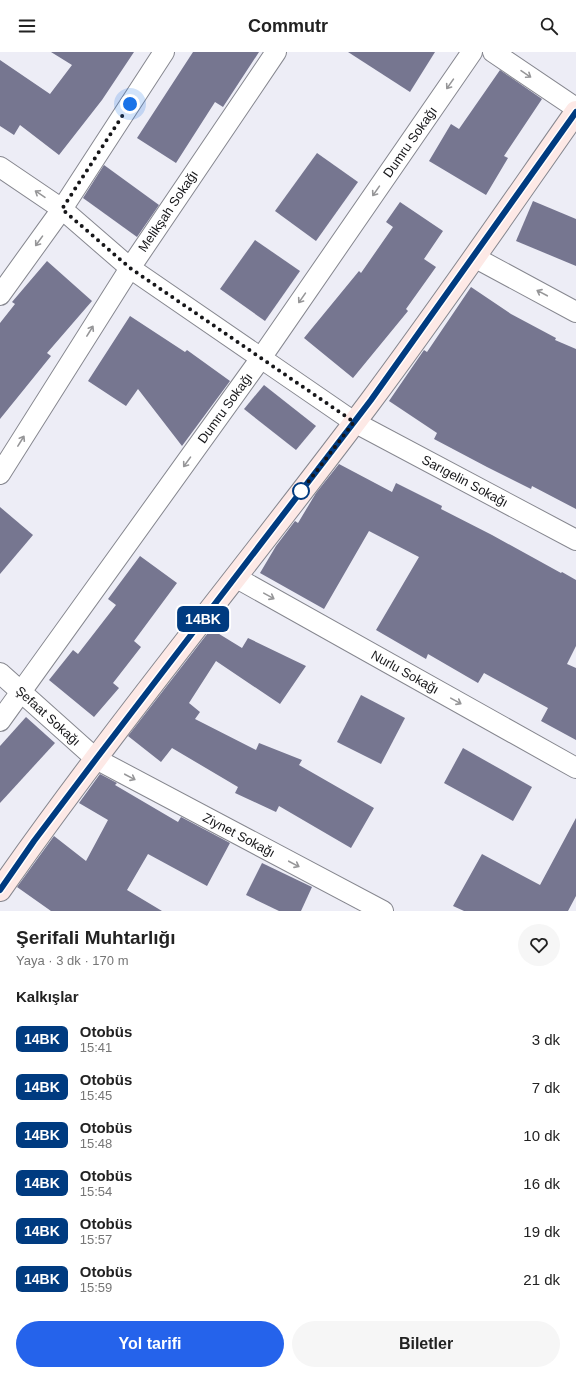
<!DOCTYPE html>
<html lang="tr">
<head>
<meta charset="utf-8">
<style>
  body { margin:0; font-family:Helvetica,sans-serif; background:#f6f6f6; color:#222; height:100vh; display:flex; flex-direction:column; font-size:15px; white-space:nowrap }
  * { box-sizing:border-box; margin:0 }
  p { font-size:13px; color:#767676 }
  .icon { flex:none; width:22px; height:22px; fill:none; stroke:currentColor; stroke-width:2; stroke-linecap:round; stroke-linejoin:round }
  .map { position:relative; height:859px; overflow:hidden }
  .sheet { display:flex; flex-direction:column; background:#fff; flex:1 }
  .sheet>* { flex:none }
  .badge { padding:0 8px; border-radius:6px; font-size:14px; line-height:26px }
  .you { position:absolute; width:20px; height:20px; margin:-10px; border:3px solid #fff; border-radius:50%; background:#1a73e8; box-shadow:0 0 0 6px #1a73e833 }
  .map>.badge { position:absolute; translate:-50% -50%; box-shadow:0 0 0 2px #fff }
  h2 { padding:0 16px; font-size:15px; line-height:36px }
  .round { display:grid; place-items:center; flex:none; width:42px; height:42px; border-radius:21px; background:#f6f6f6 }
  .summary { display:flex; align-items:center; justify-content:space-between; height:68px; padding:0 16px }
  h1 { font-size:19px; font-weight:700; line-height:30px }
  .cta { display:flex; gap:8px; margin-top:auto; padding:8px 16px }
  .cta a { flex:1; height:46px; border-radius:24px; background:#2563eb; color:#fff; font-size:16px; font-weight:700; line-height:46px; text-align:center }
  .cta a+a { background:#f6f6f6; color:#222 }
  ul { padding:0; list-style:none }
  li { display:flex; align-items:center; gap:12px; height:48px; padding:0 16px }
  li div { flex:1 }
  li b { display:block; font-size:15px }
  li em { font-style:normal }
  li .badge { min-width:44px; font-weight:700; text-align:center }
  header { display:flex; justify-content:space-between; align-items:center; height:52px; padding:0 16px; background:#fff; font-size:18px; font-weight:700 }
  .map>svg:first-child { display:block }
</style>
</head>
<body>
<header><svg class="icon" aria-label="menu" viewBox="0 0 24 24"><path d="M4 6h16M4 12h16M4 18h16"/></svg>Commutr<svg class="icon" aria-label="search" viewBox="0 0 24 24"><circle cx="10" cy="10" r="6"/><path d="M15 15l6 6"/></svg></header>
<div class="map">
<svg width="576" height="859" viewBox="0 0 576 859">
  <rect width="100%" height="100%" fill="#ededf6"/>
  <!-- building -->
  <g fill="#767690">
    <polygon points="51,0 134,0 102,48 59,103 20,73 14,83 0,74 0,8 50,42 72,13"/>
    <polygon points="193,0 259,0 223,55 215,50 176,111 137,86"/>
    <polygon points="348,0 435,0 410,40"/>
    <polygon points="500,18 542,47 504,104 508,106 486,143 429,109 451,72 459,77"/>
    <polygon points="317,101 358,130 316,189 275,159"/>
    <polygon points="104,113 159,153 137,185 83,146"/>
    <polygon points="533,149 576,167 576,214 516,189"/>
    <polygon points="400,150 443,179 424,207 436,215 406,257 408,259 353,326 304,286 359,219 361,221 393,175 386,170"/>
    <polygon points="255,188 300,219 265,269 220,237"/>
    <polygon points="47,209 92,249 47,301 51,304 0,367 0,271 15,252 12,250"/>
    <polygon points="471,235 511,262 556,286 555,288 576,297 576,457 532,434 531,437 487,415 434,387 437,381 389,349 424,298 427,300"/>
    <polygon points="130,264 185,300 187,298 230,329 182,394 138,337 126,354 88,329"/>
    <polygon points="264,333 316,374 296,398 244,357"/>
    <polygon points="339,412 392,440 396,431 442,454 441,457 492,483 561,521 562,520 576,528 576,594 567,612 576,616 576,688 541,669 548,656 484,621 478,631 428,602 426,607 376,578 419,505 369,479 324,557 260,521 276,494 295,469 298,471 316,441"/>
    <polygon points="0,455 33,483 0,522"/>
    <polygon points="140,504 177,531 134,589 141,595 113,631 119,636 94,665 49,628 73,598 78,602 116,553 108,547"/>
    <polygon points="211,577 242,596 248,586 306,614 280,652 216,609 189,651 200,660 195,667 256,698 259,691 302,708 299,713 374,756 351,796 279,754 276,760 235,741 238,735 172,696 161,710 128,684"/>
    <polygon points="361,643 405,666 381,712 337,690"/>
    <polygon points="26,665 55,691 0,751 0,694"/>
    <polygon points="463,696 532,735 513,769 444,731"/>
    <polygon points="100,722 117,731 115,733 178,770 181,765 230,791 207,834 148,802 127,838 162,859 51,859 17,835 54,784 86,809 108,768 79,751"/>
    <polygon points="576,766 576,844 568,859 464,859 453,854 482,802 540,833"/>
    <polygon points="262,811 312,835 301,859 279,859 246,843"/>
  </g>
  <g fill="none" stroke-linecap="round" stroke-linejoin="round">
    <!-- street casing -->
    <g stroke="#86878f" stroke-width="22">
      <g id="street">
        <polyline points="493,0 576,56"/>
        <polyline points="0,115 62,157 130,216 354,370 576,488"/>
        <polyline points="474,205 576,260"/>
        <polyline points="0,243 62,157 164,0"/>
        <polyline points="0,422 130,216 276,0"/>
        <polyline points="235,525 576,716"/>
        <polyline points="0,621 96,707 383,859"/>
        <polyline points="0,669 261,306 472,0"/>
      </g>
    </g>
    <!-- secondary casing -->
    <g stroke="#86878f" stroke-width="24">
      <path id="secondary" d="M0,838C117,671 248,513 370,350C441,255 508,157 576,60"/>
    </g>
    <!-- street -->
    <use href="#street" stroke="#fff" stroke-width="20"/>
    <!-- secondary -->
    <use href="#secondary" stroke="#fde9e6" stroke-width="22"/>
  </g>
  <!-- one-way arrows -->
  <defs><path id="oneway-shaft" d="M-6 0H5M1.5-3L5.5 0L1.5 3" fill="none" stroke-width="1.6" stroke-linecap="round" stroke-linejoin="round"/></defs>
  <g stroke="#969698">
    <use href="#oneway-shaft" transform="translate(526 22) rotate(34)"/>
    <use href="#oneway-shaft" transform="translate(450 32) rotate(125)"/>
    <use href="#oneway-shaft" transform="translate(376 139) rotate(125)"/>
    <use href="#oneway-shaft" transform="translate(40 142) rotate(-146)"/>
    <use href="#oneway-shaft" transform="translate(39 189) rotate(126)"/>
    <use href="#oneway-shaft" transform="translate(542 241) rotate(-152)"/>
    <use href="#oneway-shaft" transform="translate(302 246) rotate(125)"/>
    <use href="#oneway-shaft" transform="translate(90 279) rotate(-58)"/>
    <use href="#oneway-shaft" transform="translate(21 389) rotate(-58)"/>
    <use href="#oneway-shaft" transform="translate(187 410) rotate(126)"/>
    <use href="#oneway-shaft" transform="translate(269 544) rotate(29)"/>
    <use href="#oneway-shaft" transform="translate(456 649) rotate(29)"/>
    <use href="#oneway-shaft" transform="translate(130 725) rotate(28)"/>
    <use href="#oneway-shaft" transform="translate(294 812) rotate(28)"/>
  </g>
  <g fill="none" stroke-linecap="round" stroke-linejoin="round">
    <!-- line casing -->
    <g stroke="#fff" stroke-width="9">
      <polyline id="line" points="0,838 34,789 96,707 371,348 576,60"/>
    </g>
    <!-- line -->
    <use href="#line" stroke="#003b80" stroke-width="6"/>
    <!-- walk -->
    <polyline stroke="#161619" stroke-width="4" stroke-dasharray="0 7.2" points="130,52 62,157 130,216 354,370 299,442 301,439"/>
  </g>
  <!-- markers -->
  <circle fill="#fff" stroke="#003b80" stroke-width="2" cx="301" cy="439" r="8"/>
  <g text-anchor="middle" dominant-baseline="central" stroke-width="3" stroke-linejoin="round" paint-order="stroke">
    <!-- street labels -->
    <g font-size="13" fill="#161619" stroke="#fff">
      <text transform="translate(410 90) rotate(-55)">Dumru Sokağı</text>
      <text transform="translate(168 159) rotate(-56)">Melikşah Sokağı</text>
      <text transform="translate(225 356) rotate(-54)">Dumru Sokağı</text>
      <text transform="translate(465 429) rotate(28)">Sarıgelin Sokağı</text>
      <text transform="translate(405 620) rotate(29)">Nurlu Sokağı</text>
      <text transform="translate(48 664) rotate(42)">Şefaat Sokağı</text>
      <text transform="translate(239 783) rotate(28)">Ziynet Sokağı</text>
    </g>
  </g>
</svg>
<div class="you" style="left:130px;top:52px"></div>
<b class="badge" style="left:203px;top:567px;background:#003b80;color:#fff">14BK</b>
</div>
<section class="sheet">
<div class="summary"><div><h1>Şerifali Muhtarlığı</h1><p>Yaya · 3 dk · 170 m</p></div><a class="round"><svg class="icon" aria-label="heart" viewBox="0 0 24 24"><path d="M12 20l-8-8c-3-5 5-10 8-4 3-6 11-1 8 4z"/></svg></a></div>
<h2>Kalkışlar</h2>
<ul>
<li><span class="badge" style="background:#003b80;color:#fff">14BK</span><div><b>Otobüs</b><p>15:41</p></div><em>3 dk</em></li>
<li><span class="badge" style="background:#003b80;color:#fff">14BK</span><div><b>Otobüs</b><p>15:45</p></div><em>7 dk</em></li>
<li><span class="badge" style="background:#003b80;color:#fff">14BK</span><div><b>Otobüs</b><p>15:48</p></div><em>10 dk</em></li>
<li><span class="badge" style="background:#003b80;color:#fff">14BK</span><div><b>Otobüs</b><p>15:54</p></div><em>16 dk</em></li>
<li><span class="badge" style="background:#003b80;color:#fff">14BK</span><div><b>Otobüs</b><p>15:57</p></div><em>19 dk</em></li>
<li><span class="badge" style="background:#003b80;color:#fff">14BK</span><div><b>Otobüs</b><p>15:59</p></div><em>21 dk</em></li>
</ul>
<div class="cta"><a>Yol tarifi</a><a>Biletler</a></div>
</section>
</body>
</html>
